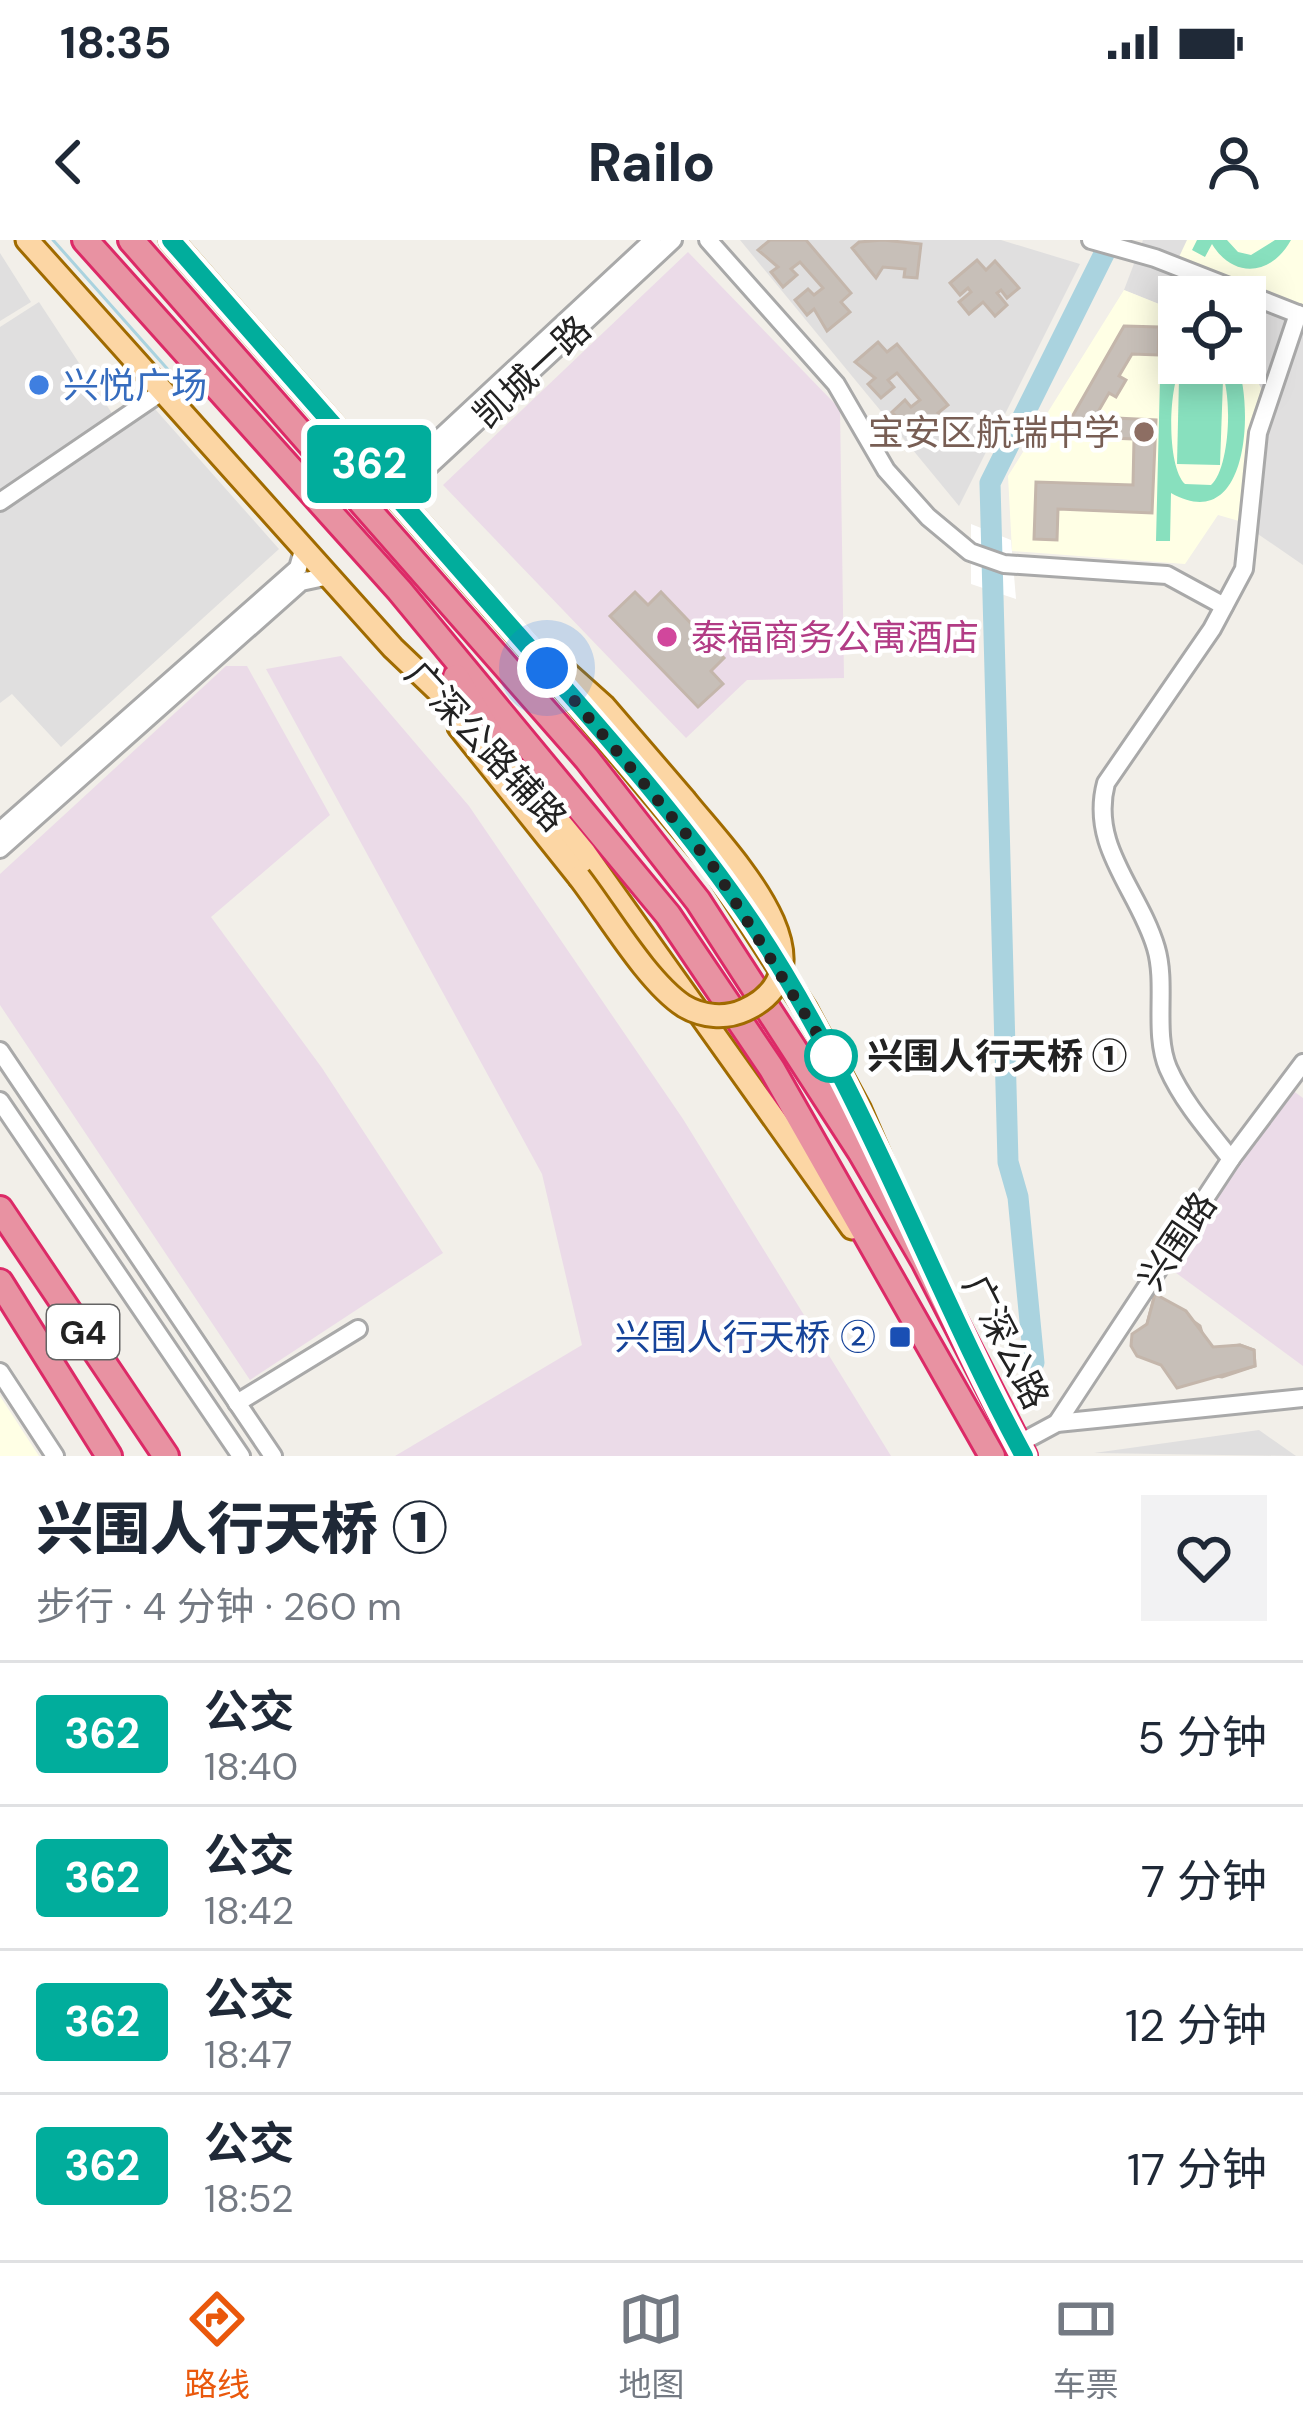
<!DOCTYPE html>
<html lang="zh">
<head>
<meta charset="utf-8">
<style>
  body { margin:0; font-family:"DM Sans","Noto Sans SC",sans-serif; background:#f2f2f3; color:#1f2937; height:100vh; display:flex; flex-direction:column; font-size:45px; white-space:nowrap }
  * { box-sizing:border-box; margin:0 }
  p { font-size:39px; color:#747a83 }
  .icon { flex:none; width:66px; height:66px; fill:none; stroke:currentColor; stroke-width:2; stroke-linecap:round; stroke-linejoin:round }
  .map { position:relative; height:1216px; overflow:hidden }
  .drawer { display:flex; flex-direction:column; background:#fff; flex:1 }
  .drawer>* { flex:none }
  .badge { padding:0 24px; border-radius:9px; font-size:42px; line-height:78px }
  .buttons { position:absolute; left:1158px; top:36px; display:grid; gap:24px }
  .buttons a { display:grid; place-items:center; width:108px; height:108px; border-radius:0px; background:#fff; box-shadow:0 6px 30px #0003; font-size:60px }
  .you { position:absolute; width:60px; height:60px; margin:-30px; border:9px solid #fff; border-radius:50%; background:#1a73e8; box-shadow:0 0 0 18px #1a73e833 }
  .map>.badge { position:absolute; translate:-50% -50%; box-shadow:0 0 0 6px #fff }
  .round { display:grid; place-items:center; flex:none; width:126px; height:126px; border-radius:0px; background:#f2f2f3 }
  .overview { display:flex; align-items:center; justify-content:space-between; height:204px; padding:0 36px }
  h1 { font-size:57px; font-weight:800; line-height:90px }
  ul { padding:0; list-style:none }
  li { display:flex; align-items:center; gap:36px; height:144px; padding:0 36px; border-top:3px solid #e0e1e3 }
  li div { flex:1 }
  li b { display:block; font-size:45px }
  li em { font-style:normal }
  li .badge { min-width:132px; font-weight:700; text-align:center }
  .status { display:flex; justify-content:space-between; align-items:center; height:84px; padding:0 60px; background:#fff; direction:ltr }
  .status svg { height:33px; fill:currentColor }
  header { display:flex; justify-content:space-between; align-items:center; height:156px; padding:0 36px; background:#fff; font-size:54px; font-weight:800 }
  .tabs { display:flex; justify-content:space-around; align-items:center; height:168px; border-top:3px solid #e0e1e3; background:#fff; font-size:33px; color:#747a83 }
  .tabs a { display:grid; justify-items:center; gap:6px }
  .tabs .current { color:#ea580c }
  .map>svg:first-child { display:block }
</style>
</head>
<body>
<div class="status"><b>18:35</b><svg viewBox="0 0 49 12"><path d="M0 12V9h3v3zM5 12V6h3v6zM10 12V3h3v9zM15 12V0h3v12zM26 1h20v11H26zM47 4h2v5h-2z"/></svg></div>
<header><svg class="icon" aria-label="back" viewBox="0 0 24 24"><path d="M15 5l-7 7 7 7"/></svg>Railo<svg class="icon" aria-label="person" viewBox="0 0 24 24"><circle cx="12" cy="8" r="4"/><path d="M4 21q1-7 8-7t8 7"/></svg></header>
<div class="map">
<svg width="1303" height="1216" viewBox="0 0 1303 1216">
  <rect width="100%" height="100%" fill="#f2efe9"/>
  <!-- residential -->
  <g fill="#e0dfdf">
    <polygon points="740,0 1001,0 1080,24 959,266"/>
    <polygon points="1143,0 1303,0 1303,325 1239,281 1261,148 1245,119 1245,57 1179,57 1179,72 1124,50"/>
    <polygon points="0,13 31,62 0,81"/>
    <polygon points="39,62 115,178 0,251 0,87"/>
    <polygon points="155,169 279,309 61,507 12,454 0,463 0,271"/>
    <polygon points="1259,1190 1296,1216 1094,1213"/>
  </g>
  <!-- industrial -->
  <g fill="#ebdbe8">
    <polygon points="688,12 840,169 844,438 747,440 686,498 443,245"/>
    <polygon points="341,416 469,566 683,879 891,1216 395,1216 582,1105 542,934 266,429"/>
    <polygon points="226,426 247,426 330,575 211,677 322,828 443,1013 250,1140 0,765 0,634"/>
    <polygon points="1292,850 1303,858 1303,1126 1168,1027"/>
  </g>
  <!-- education -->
  <g fill="#ffffe5">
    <polygon points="1187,0 1303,0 1303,66 1179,17"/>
    <polygon points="1124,50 1179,72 1179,123 1245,119 1261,148 1239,281 1218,275 1185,324 1012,311 1008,236"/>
    <polygon points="0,1156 39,1216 0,1216"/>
  </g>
  <!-- pitch -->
  <g fill="#88e0be">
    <path d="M1197,0H1227L1238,12L1251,15L1275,0H1291C1272,35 1234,40 1212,4L1205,17L1192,10Z"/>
    <path d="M1161,97H1175L1179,123H1183C1168,143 1166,226 1185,244L1211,245C1231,228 1234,143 1217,123H1237C1254,167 1249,297 1171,253L1170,301H1156Z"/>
    <polygon points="1179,139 1223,140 1220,225 1177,224"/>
  </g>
  <!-- pier -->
  <polygon fill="#fff" points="971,284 1011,300 1016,359 971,344"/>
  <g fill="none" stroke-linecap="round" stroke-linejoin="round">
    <!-- stream -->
    <polyline stroke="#aad3df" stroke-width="3" points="53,0 179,142"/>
    <!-- river -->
    <polyline stroke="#aad3df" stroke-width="21" points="1034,1123 1018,957 1008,922 990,243 1111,0"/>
  </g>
  <!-- building -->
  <g fill="#c7bfb8" stroke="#c4b6ab" stroke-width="3">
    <polygon points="770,0 806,0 851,53 841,62 850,72 827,91 814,69 807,75 795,60 808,49 814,55 823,48 800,22 791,29 797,35 783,47 771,32 778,27 758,10"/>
    <polygon points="883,0 921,4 917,38 904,37 905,29 883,27 876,38 852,8 859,2"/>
    <polygon points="977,20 986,30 995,21 1019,48 1007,58 1001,50 997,53 1007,65 995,76 983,62 969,74 959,62 971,52 968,48 960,55 950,43"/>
    <polygon points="1124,86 1159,87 1158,115 1132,114 1119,136 1126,140 1116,157 1109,153 1095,177 1156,180 1152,273 1058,269 1057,300 1034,299 1036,242 1133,245 1134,199 1061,196"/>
    <polygon points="878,102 887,112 897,104 948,165 938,173 947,183 924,202 911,180 904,186 892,172 905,160 911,167 920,160 897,133 888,140 894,147 881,158 868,144 875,138 855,122"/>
    <polygon points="635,352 648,365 661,352 724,418 711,431 723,444 698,467 610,376"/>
    <polygon points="1155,1054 1200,1086 1207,1110 1240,1105 1254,1110 1255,1126 1222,1137 1188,1132 1188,1121 1147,1084"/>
    <polygon points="1155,1054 1186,1071 1213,1107 1240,1105 1254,1110 1255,1126 1177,1148 1161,1125 1137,1116 1131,1106 1132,1094 1147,1084"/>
  </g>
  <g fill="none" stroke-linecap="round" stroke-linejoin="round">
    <!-- minor casing -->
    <g stroke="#a9a9a9" stroke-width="22">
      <g id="minor">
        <polyline points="708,0 836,144 886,230 928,277 970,312 1004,324 1167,335 1224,366"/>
        <polyline points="1091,0 1155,18 1303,76"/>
        <polyline points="366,219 392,227 415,221 653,0"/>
        <polyline points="0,262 163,151"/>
        <polyline points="412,273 411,249 421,234 673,0"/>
        <polyline points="0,591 298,328 304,307"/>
        <polyline points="0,609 301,342 329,336"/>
        <polyline points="0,811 273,1216"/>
        <polyline points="0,861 241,1216"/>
        <path d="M1231,919C1208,890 1183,862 1168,828C1153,792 1167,745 1156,708C1139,650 1089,607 1106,543L1212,389L1244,329L1258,193L1298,74"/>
        <polyline points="0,1132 55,1216"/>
        <polyline points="237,1163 358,1089"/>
        <polyline points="1057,1183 1231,919 1303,823"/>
        <polyline points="1018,1204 1057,1183 1303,1158"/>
      </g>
    </g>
    <!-- major casing -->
    <g stroke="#a06b00" stroke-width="27">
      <g id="major">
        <polyline points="27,0 393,408 499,509 585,613 852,988"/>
        <polyline points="171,0 571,456 713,626 805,768 860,870 901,965"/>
        <polyline points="557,424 604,466 684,559"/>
        <polyline points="459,487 579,637"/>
      </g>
    </g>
    <!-- highway casing -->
    <g stroke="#dc2a67" stroke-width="30">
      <g id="highway">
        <polyline points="85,0 399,350 668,675 772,829 992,1216"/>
        <polyline points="131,0 587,519 698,661 860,911 924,1021 1024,1216"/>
        <polyline points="456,437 499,509"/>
        <polyline points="0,969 166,1216"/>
        <polyline points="0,1042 109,1216"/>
      </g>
    </g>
    <!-- minor -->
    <use href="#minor" stroke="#fff" stroke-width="16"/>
    <!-- major -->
    <use href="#major" stroke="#fcd6a4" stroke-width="21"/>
    <!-- highway -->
    <use href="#highway" stroke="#e892a2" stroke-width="24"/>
    <!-- major-bridge casing -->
    <g stroke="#a06b00" stroke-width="27" stroke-linecap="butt">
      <path id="major-bridge" d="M579,637C607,673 647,742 684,766C702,777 726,779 745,770C843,725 720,605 684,559"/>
    </g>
    <!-- major-bridge -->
    <use href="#major-bridge" stroke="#fcd6a4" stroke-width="21"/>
  </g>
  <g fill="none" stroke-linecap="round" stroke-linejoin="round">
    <!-- line casing -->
    <g stroke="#fff" stroke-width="27">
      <path id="line" d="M171,0C288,135 407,268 524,402C604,493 685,583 753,684C864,850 929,1041 1024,1216"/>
    </g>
    <!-- line -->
    <use href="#line" stroke="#01ad9c" stroke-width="18"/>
    <!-- walk -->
    <polyline stroke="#222" stroke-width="12" stroke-dasharray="0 21.6" points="547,428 713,626 831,816"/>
  </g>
  <!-- markers -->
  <circle fill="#3f7fe0" stroke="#fff" stroke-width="4.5" cx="39" cy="145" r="12"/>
  <circle fill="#8d6e63" stroke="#fff" stroke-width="4.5" cx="1144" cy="192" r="12"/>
  <circle fill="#d1479c" stroke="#fff" stroke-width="4.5" cx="667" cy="397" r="12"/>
  <circle fill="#fff" stroke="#01ad9c" stroke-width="6" cx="831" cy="816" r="24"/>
  <rect fill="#1a4fb4" stroke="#fff" stroke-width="4.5" x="888" y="1085" width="24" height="24" rx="6"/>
  <g text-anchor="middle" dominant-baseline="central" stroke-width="9" stroke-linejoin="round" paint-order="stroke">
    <!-- shield labels -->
    <rect fill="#fff" stroke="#646464" stroke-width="3" x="47" y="1065" width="72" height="54" rx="9"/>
    <g font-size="33" font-weight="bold" fill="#222">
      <text x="83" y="1092">G4</text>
    </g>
    <!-- street labels -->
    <g font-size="36" fill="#222" stroke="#fff">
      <text transform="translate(532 132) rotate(-43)">凯城一路</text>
      <text transform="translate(486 506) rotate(47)">广深公路辅路</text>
      <text transform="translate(1177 1001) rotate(-56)">兴围路</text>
      <text transform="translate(1006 1102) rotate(63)">广深公路</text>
    </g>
    <!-- shop labels -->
    <g font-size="36" fill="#366cbe" stroke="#fff" text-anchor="start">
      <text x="63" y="145">兴悦广场</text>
    </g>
    <!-- education labels -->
    <g font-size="36" fill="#785e54" stroke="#fff" text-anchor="end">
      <text x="1120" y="192">宝安区航瑞中学</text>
    </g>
    <!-- hotel labels -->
    <g font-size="36" fill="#b23c85" stroke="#fff" text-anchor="start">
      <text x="691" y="397">泰福商务公寓酒店</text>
    </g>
    <!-- stop labels -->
    <g font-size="36" font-weight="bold" fill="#222" stroke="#fff" text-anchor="start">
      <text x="867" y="816">兴围人行天桥 ①</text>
    </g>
    <!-- transit labels -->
    <g font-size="36" fill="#164399" stroke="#fff" text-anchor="end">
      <text x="876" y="1097">兴围人行天桥 ②</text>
    </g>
  </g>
</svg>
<div class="buttons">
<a><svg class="icon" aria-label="locate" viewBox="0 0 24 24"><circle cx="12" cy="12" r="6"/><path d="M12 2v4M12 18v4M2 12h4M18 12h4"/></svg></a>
</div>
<div class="you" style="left:547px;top:428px"></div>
<b class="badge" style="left:369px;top:224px;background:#01ad9c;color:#fff">362</b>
</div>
<section class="drawer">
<div class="overview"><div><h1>兴围人行天桥 ①</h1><p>步行 · 4 分钟 · 260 m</p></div><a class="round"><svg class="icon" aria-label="heart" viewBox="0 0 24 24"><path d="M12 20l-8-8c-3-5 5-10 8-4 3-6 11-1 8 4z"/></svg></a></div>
<ul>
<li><span class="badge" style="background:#01ad9c;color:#fff">362</span><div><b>公交</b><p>18:40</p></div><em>5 分钟</em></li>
<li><span class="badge" style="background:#01ad9c;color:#fff">362</span><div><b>公交</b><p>18:42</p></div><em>7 分钟</em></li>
<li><span class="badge" style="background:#01ad9c;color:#fff">362</span><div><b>公交</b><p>18:47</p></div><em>12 分钟</em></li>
<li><span class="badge" style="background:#01ad9c;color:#fff">362</span><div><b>公交</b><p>18:52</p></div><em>17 分钟</em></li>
</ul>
</section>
<nav class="tabs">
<a class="current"><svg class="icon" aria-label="directions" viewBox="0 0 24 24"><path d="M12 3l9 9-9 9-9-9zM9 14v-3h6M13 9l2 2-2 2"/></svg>路线</a>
<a><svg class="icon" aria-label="map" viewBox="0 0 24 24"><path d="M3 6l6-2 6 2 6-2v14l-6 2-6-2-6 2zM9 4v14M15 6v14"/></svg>地图</a>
<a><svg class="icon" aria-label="tickets" viewBox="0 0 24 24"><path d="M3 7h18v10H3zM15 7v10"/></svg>车票</a>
</nav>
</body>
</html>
